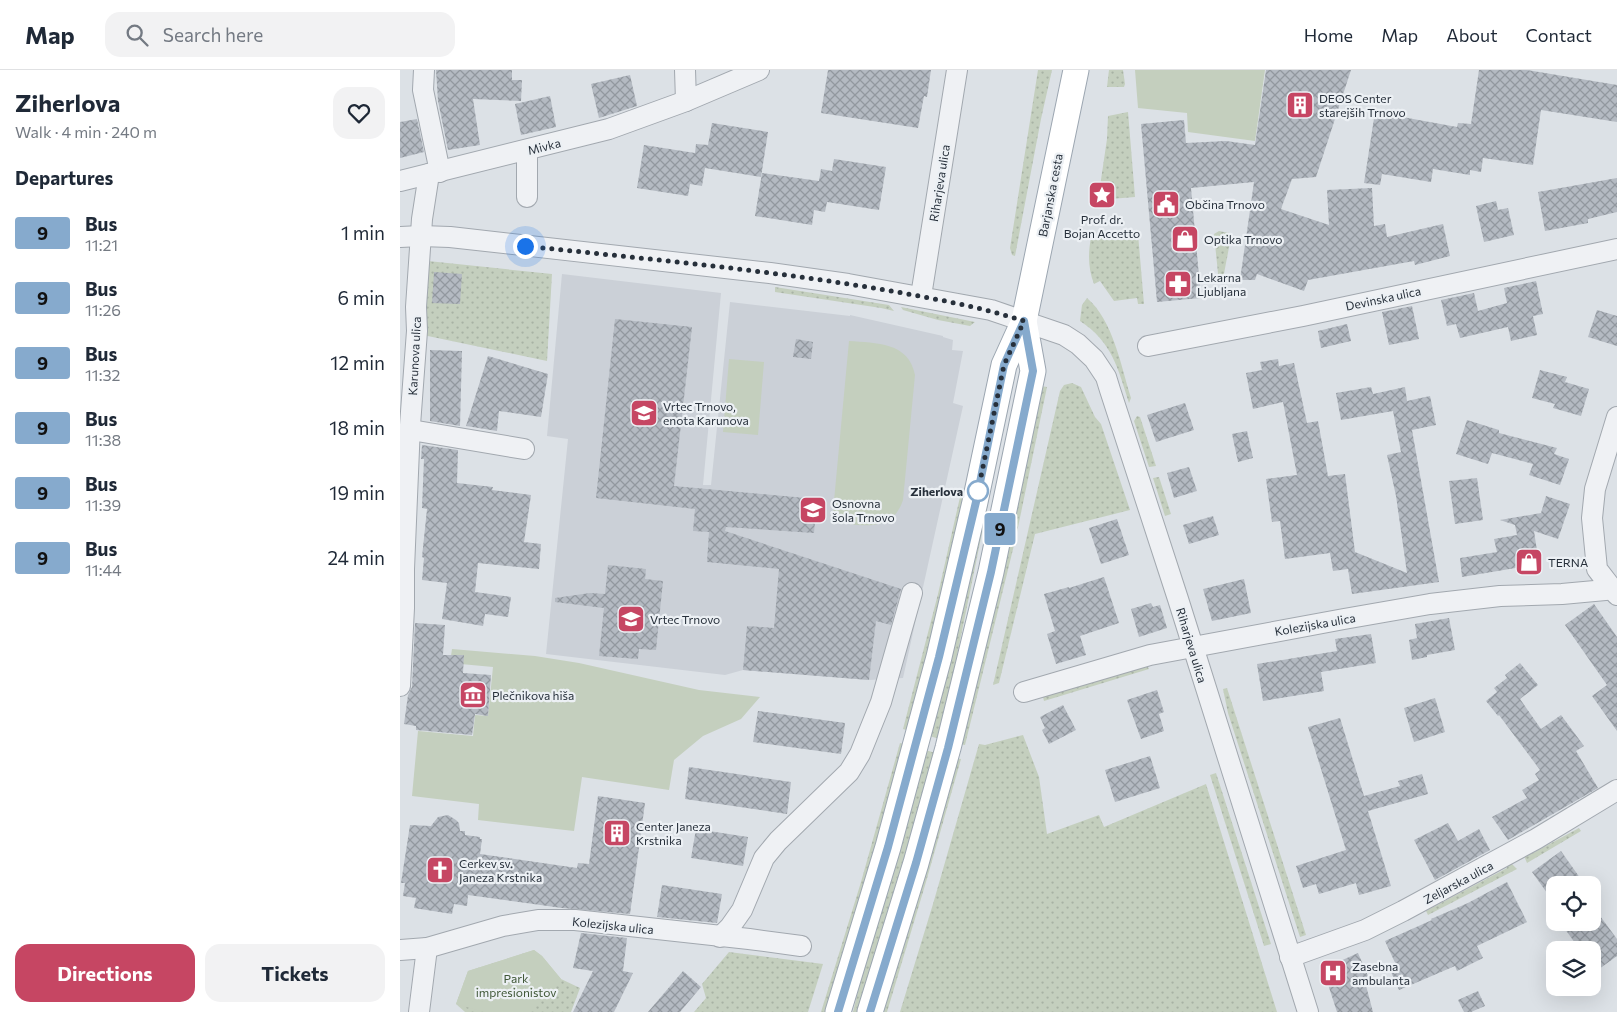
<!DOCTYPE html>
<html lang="en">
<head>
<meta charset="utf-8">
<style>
  body { margin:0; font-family:Commissioner,sans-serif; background:#f2f2f3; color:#1f2937; height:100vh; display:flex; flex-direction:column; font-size:19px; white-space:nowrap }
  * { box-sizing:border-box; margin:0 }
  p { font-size:16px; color:#747a83 }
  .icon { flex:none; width:28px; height:28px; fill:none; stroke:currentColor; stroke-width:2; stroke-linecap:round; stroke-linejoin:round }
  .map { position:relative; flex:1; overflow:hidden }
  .side { display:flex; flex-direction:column; background:#fff; width:400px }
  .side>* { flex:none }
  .badge { padding:0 10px; border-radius:4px; font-size:18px; line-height:32px }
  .controls { position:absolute; left:1146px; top:806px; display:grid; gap:10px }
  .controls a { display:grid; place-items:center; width:55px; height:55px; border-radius:10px; background:#fff; box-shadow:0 5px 20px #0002; font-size:25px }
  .you { position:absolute; width:25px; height:25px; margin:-12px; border:4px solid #fff; border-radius:50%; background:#1a73e8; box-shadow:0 0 0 8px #1a73e833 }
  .map>.badge { position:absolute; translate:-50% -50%; box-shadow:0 0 0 2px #fff }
  h2 { padding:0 15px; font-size:19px; line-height:45px }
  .round { display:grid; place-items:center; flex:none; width:52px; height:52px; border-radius:15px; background:#f2f2f3 }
  .overview { display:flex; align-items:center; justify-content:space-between; height:85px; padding:0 15px }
  h1 { font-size:24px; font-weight:700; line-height:38px }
  .primary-button { display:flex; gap:10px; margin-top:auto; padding:10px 15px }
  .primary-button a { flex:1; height:58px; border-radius:15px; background:#c64663; color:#fff; font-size:20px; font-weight:700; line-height:58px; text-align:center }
  .primary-button a+a { background:#f2f2f3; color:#1f2937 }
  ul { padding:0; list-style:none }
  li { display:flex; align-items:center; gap:15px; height:65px; padding:0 15px }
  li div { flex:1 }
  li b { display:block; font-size:19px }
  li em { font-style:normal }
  li .badge { min-width:55px; font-weight:700; text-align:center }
  header { display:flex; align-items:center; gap:30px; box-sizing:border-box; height:70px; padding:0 25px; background:#fff; border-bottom:1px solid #e0e1e3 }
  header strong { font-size:24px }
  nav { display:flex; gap:28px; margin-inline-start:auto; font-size:18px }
  .search { width:350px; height:45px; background:#f2f2f3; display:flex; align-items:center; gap:12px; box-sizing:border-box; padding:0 18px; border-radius:15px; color:#747a83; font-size:19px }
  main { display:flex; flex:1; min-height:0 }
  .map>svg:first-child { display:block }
</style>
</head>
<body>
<header>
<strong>Map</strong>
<div class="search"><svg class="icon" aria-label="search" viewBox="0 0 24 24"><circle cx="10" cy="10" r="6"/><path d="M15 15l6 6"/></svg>Search here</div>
<nav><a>Home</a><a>Map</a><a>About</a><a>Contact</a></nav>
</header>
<main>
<section class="side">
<div class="overview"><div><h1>Ziherlova</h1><p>Walk · 4 min · 240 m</p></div><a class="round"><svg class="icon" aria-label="heart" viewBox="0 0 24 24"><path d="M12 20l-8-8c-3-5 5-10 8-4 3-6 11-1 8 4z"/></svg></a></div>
<h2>Departures</h2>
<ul>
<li><span class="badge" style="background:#86aacd;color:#111">9</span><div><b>Bus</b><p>11:21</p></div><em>1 min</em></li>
<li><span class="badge" style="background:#86aacd;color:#111">9</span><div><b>Bus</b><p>11:26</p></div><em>6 min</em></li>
<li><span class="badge" style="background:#86aacd;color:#111">9</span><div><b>Bus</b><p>11:32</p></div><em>12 min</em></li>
<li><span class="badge" style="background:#86aacd;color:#111">9</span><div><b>Bus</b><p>11:38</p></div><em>18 min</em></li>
<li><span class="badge" style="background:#86aacd;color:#111">9</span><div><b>Bus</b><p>11:39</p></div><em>19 min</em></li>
<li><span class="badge" style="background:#86aacd;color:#111">9</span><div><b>Bus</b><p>11:44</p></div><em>24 min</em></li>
</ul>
<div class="primary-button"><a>Directions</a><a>Tickets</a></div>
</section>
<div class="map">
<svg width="1217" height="942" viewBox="0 0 1217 942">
  <defs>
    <pattern id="grass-dots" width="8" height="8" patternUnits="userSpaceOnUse" patternTransform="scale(1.25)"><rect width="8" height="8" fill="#c4cfbe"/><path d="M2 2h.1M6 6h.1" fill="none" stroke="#a8b2a4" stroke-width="1.8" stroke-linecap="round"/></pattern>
    <pattern id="building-cross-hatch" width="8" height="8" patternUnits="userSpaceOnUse" patternTransform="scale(1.25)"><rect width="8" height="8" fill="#b4bac2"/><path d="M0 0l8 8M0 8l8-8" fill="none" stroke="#92989f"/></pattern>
  </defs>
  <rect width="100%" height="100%" fill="#dce1e6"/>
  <!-- built -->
  <polygon fill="#cbd0d7" points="162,204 321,223 303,415 311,415 330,232 450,246 450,245 543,266 543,267 553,270 552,280 563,281 553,333 563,336 503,608 469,610 343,600 325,605 146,584 168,369 147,366"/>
  <!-- grass -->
  <g fill="url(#grass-dots)">
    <polygon points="638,0 652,0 641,49 615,186 612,185 610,178"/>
    <polygon points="709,0 723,0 725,14 724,17 707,17"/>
    <polygon points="728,42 735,127 698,130 707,69 708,46"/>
    <polygon points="819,161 829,163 831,167 822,214 819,213 814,164"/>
    <path d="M738,164L744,234H738L737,228L714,231L700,211L694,214C688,198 688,184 691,167Z"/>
    <polygon points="28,191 152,204 147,291 23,265"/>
    <polygon points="375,217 489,235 494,241 481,238 375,222"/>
    <path d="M687,228C713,250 721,296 731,328L729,333C718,298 712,272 680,251L682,235Z"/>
    <polygon points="501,237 575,252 570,256 538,250 503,240"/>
    <polygon points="613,311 540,669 529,666"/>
    <polygon points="672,313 681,317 695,347 701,354 730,440 635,464 599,613 593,615 660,321 664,315"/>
    <polygon points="641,316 647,317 616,467 565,675 558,674"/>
    <polygon points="737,346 740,347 756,396 749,397 734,351"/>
    <polygon points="759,407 771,444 765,446 753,408"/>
    <polygon points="560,427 567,428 510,661 503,659 538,524"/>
    <polygon points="748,597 749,599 644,631 643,627 741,598"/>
    <polygon points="827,618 906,865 900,867 828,643 823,619"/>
    <polygon points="623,665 639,707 647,764 699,745 704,757 806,714 877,942 500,942 533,834 579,674 585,675"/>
    <polygon points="500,673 507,675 428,942 421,942 461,812"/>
    <polygon points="525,680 536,683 460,942 453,942 467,883"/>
    <polygon points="554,688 561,689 526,812 487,942 480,942"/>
    <polygon points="816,703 871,874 864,876 810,705"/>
    <polygon points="1179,758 1181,761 1127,793 1124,786 1128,781 1131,784"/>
    <polygon points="1110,792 1117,799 1028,845 1026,841 1107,798 1106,794"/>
    <polygon points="134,880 142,886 161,909 180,918 171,942 65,942 56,934 68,901"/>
    <polygon points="329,882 423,894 408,942 294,942 306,928 302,914"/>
  </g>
  <!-- park -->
  <g fill="#c4cfbe">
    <polygon points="735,0 865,0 855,71 788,62 787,43 738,38"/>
    <path d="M449,271C476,273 509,272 515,305L503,430C492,464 460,455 432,452Z"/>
    <polygon points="329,289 364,292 358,365 323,362"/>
    <polygon points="52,579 135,586 179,593 299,620 360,627 341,649 303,666 274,690 269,720 182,707 174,761 78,750 79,734 12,726 18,661 73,666 75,645 88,646 93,597 50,593"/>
    <polygon points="134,880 142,886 161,909 128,942 84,942 56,934 68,901"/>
  </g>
  <!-- pier -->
  <polygon fill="#dce1e6" points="0,922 46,929 44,942 0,942"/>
  <!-- building -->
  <g fill="url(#building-cross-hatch)">
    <polygon points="36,0 112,0 112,10 122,10 121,31 73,29 80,75 48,80 38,31"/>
    <polygon points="428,0 531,0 527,27 524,26 518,58 421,43"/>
    <polygon points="866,0 951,0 916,107 892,109 881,139 929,155 927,120 972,118 974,156 985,154 987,167 1043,154 1050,186 1015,195 1014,191 908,210 904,221 857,204 855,210 840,210 854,112 791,118 801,228 757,232 741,54 784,50 786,73 826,71 855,75"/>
    <polygon points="1079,0 1127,0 1217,15 1217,52 1141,40 1133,95 1083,88 1081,102 1070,100 1070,105 1033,99 1031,112 982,104 980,115 964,113 975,42 1057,57 1058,53 1071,54"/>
    <polygon points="230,5 237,36 199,48 191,14"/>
    <polygon points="150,26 156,57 121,65 115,34"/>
    <polygon points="17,49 24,82 0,88 0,52"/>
    <polygon points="312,53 368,62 361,107 305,98 302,116 290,114 288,126 237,118 244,75 295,83 296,74 308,75"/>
    <polygon points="434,89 486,97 479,140 427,132 425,142 414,140 412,155 355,146 362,103 419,111 421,99 432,101"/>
    <polygon points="1217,108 1217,142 1188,149 1188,153 1145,161 1138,122"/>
    <polygon points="1096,131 1098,140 1108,138 1114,165 1084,172 1076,136"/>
    <polygon points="34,202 62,204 60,234 32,233"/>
    <polygon points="1136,211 1143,244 1133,246 1137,265 1111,271 1108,257 1060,268 1056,254 1047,256 1041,230 1074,223 1078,241 1107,233 1104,218"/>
    <polygon points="1012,236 1019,269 989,275 982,242"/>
    <polygon points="1197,240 1217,246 1217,276 1188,267"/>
    <polygon points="215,249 292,257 274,416 417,429 414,463 326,457 325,461 501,519 491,555 476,551 469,610 343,600 347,556 374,558 379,499 307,492 309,462 293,461 295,439 196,428"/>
    <polygon points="947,254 951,271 921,278 918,261"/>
    <polygon points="396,269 413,272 411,289 393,287"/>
    <polygon points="30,280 62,281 60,356 30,351"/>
    <polygon points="88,286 148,304 141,347 99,341 97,361 66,356"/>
    <polygon points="878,289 879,296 894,293 907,353 918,351 928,406 945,404 955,482 1007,503 996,426 987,385 1001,382 993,341 941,350 936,323 971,317 973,324 1005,317 1007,331 1030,326 1036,355 1012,360 1039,512 952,524 948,499 933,501 930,483 885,489 880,451 872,452 866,409 897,405 883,332 853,339 846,303 862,300 860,292"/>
    <polygon points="1140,300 1167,307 1165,312 1189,319 1181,346 1153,338 1155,334 1132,328"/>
    <polygon points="785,333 794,360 756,372 747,345"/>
    <polygon points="1067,350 1099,360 1099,363 1157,378 1154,384 1169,389 1160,415 1129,405 1133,394 1092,383 1088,394 1056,384"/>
    <polygon points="847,361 853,388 838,392 832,364"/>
    <polygon points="22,375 58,380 57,413 93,417 92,420 131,425 124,472 141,474 139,499 78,493 75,522 111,527 108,547 85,544 83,556 42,549 47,513 22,510 24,488 22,487 27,439 22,438 24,389 21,389"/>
    <polygon points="789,397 797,421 774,428 767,403"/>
    <polygon points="1077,408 1083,450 1055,454 1049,411"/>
    <polygon points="1146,426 1170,434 1158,469 1134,461 1139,494 1062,507 1060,488 1097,482 1094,469 1117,465 1115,455 1100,450 1141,443"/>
    <polygon points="813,446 819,465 789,474 783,455"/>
    <polygon points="717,449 729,485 701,494 689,458"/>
    <polygon points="208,495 246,499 245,509 263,511 256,580 239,579 238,589 199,586 204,538 155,532 155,528 190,523 205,524"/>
    <polygon points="704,507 719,553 680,566 686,585 656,594 647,564 655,561 644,524 669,517 669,518"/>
    <polygon points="844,509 851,543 812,551 803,519"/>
    <polygon points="751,533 753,537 760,535 767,558 739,567 731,539"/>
    <polygon points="1194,534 1217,567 1217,661 1192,626 1207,615 1165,555"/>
    <polygon points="1049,548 1055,580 1027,585 1027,587 1012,590 1009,570 1017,568 1015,554"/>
    <polygon points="15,553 45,555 43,585 64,585 63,603 91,605 88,646 75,644 72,665 16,660 16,656 4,654 8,625 12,617"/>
    <polygon points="971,564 976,593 921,602 924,621 863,631 857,594 937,581 935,569"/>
    <polygon points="1120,593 1138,615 1120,629 1141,659 1161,645 1184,676 1176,681 1198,718 1108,770 1092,747 1127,728 1122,720 1139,710 1135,704 1140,700 1099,645 1098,646 1086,631 1097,622 1094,618 1107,608 1105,605"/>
    <polygon points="757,620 764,642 759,644 764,661 741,669 727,630"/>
    <polygon points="1035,628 1045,662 1014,672 1004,638"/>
    <polygon points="663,635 676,660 649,674 642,660 645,658 640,647"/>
    <polygon points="358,641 445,653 441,684 353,672"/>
    <polygon points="940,648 964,726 1000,716 998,711 1022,704 1028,724 968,741 991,816 959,825 956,813 919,824 916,814 903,818 896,796 946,780 908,657"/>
    <polygon points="750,686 760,718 715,732 705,700"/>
    <polygon points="289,697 391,712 387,744 285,729"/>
    <polygon points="198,726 245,733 230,844 162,838 68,825 67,836 54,834 52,844 14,838 16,828 3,826 5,813 1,813 10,755 31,756 38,747 48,745 56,750 59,753 60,761 65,761 65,765 80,767 80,769 82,769 80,784 177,798 178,793 189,794"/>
    <polygon points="1048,753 1058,771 1079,759 1090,780 1035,810 1014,770"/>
    <polygon points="296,759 348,767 343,796 291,788"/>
    <polygon points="1161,781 1185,815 1155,815 1155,834 1132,802"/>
    <polygon points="1107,812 1127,852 1077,876 1083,888 1057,901 1055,896 999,920 990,900 997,897 985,871 1032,850 1031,849 1068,833"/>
    <polygon points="262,815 322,824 317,853 257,847"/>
    <polygon points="1192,835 1217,869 1217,886 1192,904 1192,880 1180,880 1160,852 1192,852"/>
    <polygon points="181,863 227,868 223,901 233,903 214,942 173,942 193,901 173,898"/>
    <polygon points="958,883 968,906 964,908 973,942 937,942 924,902 927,897"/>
    <polygon points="283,901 301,917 280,942 248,942"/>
    <polygon points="1078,921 1085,936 1071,942 1064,942 1058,930"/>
  </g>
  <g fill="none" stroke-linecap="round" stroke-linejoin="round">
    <!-- minor casing -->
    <g stroke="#a2a8af" stroke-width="22">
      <g id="minor">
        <polyline points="24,0 23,20 40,102"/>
        <polyline points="285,0 286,31"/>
        <polyline points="127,80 127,127"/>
        <polyline points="0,111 209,59 286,31 359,0"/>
        <polyline points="0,167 21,166 50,167 370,203 448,214 591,240 664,265 678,274 694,289 706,307 710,320 778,529 908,942"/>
        <polyline points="521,226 557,0"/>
        <polyline points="748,276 903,246 1217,179"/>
        <polyline points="1217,347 1195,419 1192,448 1197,499 1217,525"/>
        <polyline points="11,360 124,379"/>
        <polyline points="0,616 4,538 4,499 10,355 17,261 16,237 22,149 29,104"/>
        <polyline points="624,622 750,585 944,549 1030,534 1100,526 1162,524 1217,519"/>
        <polyline points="320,867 330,857 342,840 364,788 378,771 449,702 460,684 481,632 512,523"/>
        <polyline points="0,880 27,878 103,856 138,850 175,850 349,869 401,876"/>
        <polyline points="890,887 965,860 1003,841 1136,769 1217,720"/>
        <polyline points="19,942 27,878"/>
      </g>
    </g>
    <!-- major casing -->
    <g stroke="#9ca6b1" stroke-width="27">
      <g id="major">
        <polyline points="438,942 488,777 539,587 575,432 604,295 624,251 676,0"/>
        <polyline points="470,942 516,793 548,678 591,502 633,301 624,251"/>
      </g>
    </g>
    <!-- minor -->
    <use href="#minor" stroke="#eff1f4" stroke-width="20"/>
    <!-- major -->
    <use href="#major" stroke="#fff" stroke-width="25"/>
  </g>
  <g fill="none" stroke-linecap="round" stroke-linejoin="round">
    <!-- line casing -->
    <g stroke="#fff" stroke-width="11">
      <polyline id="line" points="438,942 488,777 539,587 576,432 604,295 624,251 633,301 591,502 548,678 516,793 470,942"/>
    </g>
    <!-- line -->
    <use href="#line" stroke="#86aacd" stroke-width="8"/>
    <!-- walk -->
    <path stroke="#27303b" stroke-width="5" stroke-dasharray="0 9" d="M125,176C247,189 370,200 491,221C536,229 581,237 624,251L604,295L578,421"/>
  </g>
  <!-- icons -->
  <defs>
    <g id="building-square" transform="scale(1.4375)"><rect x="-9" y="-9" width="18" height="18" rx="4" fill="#c64663" stroke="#ecf0f4"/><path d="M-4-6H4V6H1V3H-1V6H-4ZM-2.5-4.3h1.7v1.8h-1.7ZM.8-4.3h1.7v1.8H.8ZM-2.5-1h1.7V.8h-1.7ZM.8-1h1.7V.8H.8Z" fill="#fff"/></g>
    <g id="sight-square" transform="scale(1.4375)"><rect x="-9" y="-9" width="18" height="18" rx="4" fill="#c64663" stroke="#ecf0f4"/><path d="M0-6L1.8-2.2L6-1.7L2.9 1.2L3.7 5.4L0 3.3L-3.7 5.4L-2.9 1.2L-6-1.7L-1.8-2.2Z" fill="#fff"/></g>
    <g id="civic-square" transform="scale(1.4375)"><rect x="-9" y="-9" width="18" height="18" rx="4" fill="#c64663" stroke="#ecf0f4"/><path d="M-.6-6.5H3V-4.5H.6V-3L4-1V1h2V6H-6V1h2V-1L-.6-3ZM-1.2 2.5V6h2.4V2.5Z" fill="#fff"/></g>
    <g id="shop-square" transform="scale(1.4375)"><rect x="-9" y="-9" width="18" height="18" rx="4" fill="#c64663" stroke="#ecf0f4"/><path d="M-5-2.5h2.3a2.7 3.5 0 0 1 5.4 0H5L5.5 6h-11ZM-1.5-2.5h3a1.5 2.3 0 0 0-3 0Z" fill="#fff"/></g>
    <g id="pharmacy-square" transform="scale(1.4375)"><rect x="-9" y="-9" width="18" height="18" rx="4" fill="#c64663" stroke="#ecf0f4"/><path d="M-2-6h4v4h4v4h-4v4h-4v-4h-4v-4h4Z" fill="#fff"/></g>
    <g id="school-square" transform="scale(1.4375)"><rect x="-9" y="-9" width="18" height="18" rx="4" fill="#c64663" stroke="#ecf0f4"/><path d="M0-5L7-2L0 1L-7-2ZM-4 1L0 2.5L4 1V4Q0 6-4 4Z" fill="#fff"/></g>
    <g id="museum-square" transform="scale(1.4375)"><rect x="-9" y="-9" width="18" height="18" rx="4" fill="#c64663" stroke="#ecf0f4"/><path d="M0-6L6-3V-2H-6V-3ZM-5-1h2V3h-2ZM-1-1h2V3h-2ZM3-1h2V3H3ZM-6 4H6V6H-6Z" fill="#fff"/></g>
    <g id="church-square" transform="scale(1.4375)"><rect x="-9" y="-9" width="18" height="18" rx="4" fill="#c64663" stroke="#ecf0f4"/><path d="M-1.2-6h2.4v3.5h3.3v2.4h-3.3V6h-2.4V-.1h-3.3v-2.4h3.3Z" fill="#fff"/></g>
    <g id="hospital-square" transform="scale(1.4375)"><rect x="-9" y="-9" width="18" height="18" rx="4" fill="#c64663" stroke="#ecf0f4"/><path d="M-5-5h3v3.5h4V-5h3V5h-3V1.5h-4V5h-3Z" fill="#fff"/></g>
  </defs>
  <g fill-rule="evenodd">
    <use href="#building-square" x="900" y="35"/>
    <use href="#sight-square" x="702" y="125"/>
    <use href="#civic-square" x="766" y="134"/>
    <use href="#shop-square" x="785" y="169"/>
    <use href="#pharmacy-square" x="778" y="214"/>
    <use href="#school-square" x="244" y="343"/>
    <use href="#school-square" x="413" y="440"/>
    <use href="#shop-square" x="1129" y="492"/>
    <use href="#school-square" x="231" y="549"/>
    <use href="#museum-square" x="73" y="625"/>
    <use href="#building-square" x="217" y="763"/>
    <use href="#church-square" x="40" y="800"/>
    <use href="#hospital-square" x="933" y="903"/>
  </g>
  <!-- markers -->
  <circle fill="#fff" stroke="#86aacd" stroke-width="2.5" cx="578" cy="421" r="10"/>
  <g text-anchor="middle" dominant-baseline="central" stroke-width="4.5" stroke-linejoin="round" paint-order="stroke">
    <!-- poi labels -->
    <g font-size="12" fill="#27303b" stroke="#ecf0f4" text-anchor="start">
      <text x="919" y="28">DEOS Center<tspan x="919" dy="14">starejših Trnovo</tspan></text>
      <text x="785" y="134">Občina Trnovo</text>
      <text x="702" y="149" text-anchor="middle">Prof. dr.<tspan x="702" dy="14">Bojan Accetto</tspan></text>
      <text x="804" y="169">Optika Trnovo</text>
      <text x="797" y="207">Lekarna<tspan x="797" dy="14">Ljubljana</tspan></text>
      <text x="263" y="336">Vrtec Trnovo,<tspan x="263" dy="14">enota Karunova</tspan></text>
      <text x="432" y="433">Osnovna<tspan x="432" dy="14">šola Trnovo</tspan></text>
      <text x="1148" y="492">TERNA</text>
      <text x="250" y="549">Vrtec Trnovo</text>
      <text x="92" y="625">Plečnikova hiša</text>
      <text x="236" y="756">Center Janeza<tspan x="236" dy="14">Krstnika</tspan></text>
      <text x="59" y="793">Cerkev sv.<tspan x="59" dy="14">Janeza Krstnika</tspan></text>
      <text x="952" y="896">Zasebna<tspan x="952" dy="14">ambulanta</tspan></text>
    </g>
    <!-- street labels -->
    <g font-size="12" fill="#27303b" stroke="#ecf0f4">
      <text transform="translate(144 76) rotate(-14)">Mivka</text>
      <text transform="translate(539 113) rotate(-81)">Riharjeva ulica</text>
      <text transform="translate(650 125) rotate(-79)">Barjanska cesta</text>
      <text transform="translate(983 228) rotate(-12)">Devinska ulica</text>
      <text transform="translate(14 286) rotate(-87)">Karunova ulica</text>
      <text transform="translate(915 554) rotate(-10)">Kolezijska ulica</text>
      <text transform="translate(792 575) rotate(73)">Riharjeva ulica</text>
      <text transform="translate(1058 812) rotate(-28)">Zeljarska ulica</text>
      <text transform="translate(213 855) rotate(6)">Kolezijska ulica</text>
    </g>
    <!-- stop labels -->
    <g font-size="12" font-weight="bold" fill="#27303b" stroke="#ecf0f4" text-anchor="end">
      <text x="563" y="421">Ziherlova</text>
    </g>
    <!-- park labels -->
    <g font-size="12" fill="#3e5635" stroke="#ecf0f4">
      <text x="116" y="908">Park<tspan x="116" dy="14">impresionistov</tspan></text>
    </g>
  </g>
</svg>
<div class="controls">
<a><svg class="icon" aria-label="locate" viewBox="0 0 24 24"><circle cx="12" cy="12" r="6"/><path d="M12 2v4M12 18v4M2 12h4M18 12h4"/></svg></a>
<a><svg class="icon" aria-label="layers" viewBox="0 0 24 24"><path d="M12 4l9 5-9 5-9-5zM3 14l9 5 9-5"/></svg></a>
</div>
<div class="you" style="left:125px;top:176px"></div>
<b class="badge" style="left:600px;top:459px;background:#86aacd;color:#111">9</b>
</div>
</main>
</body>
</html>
